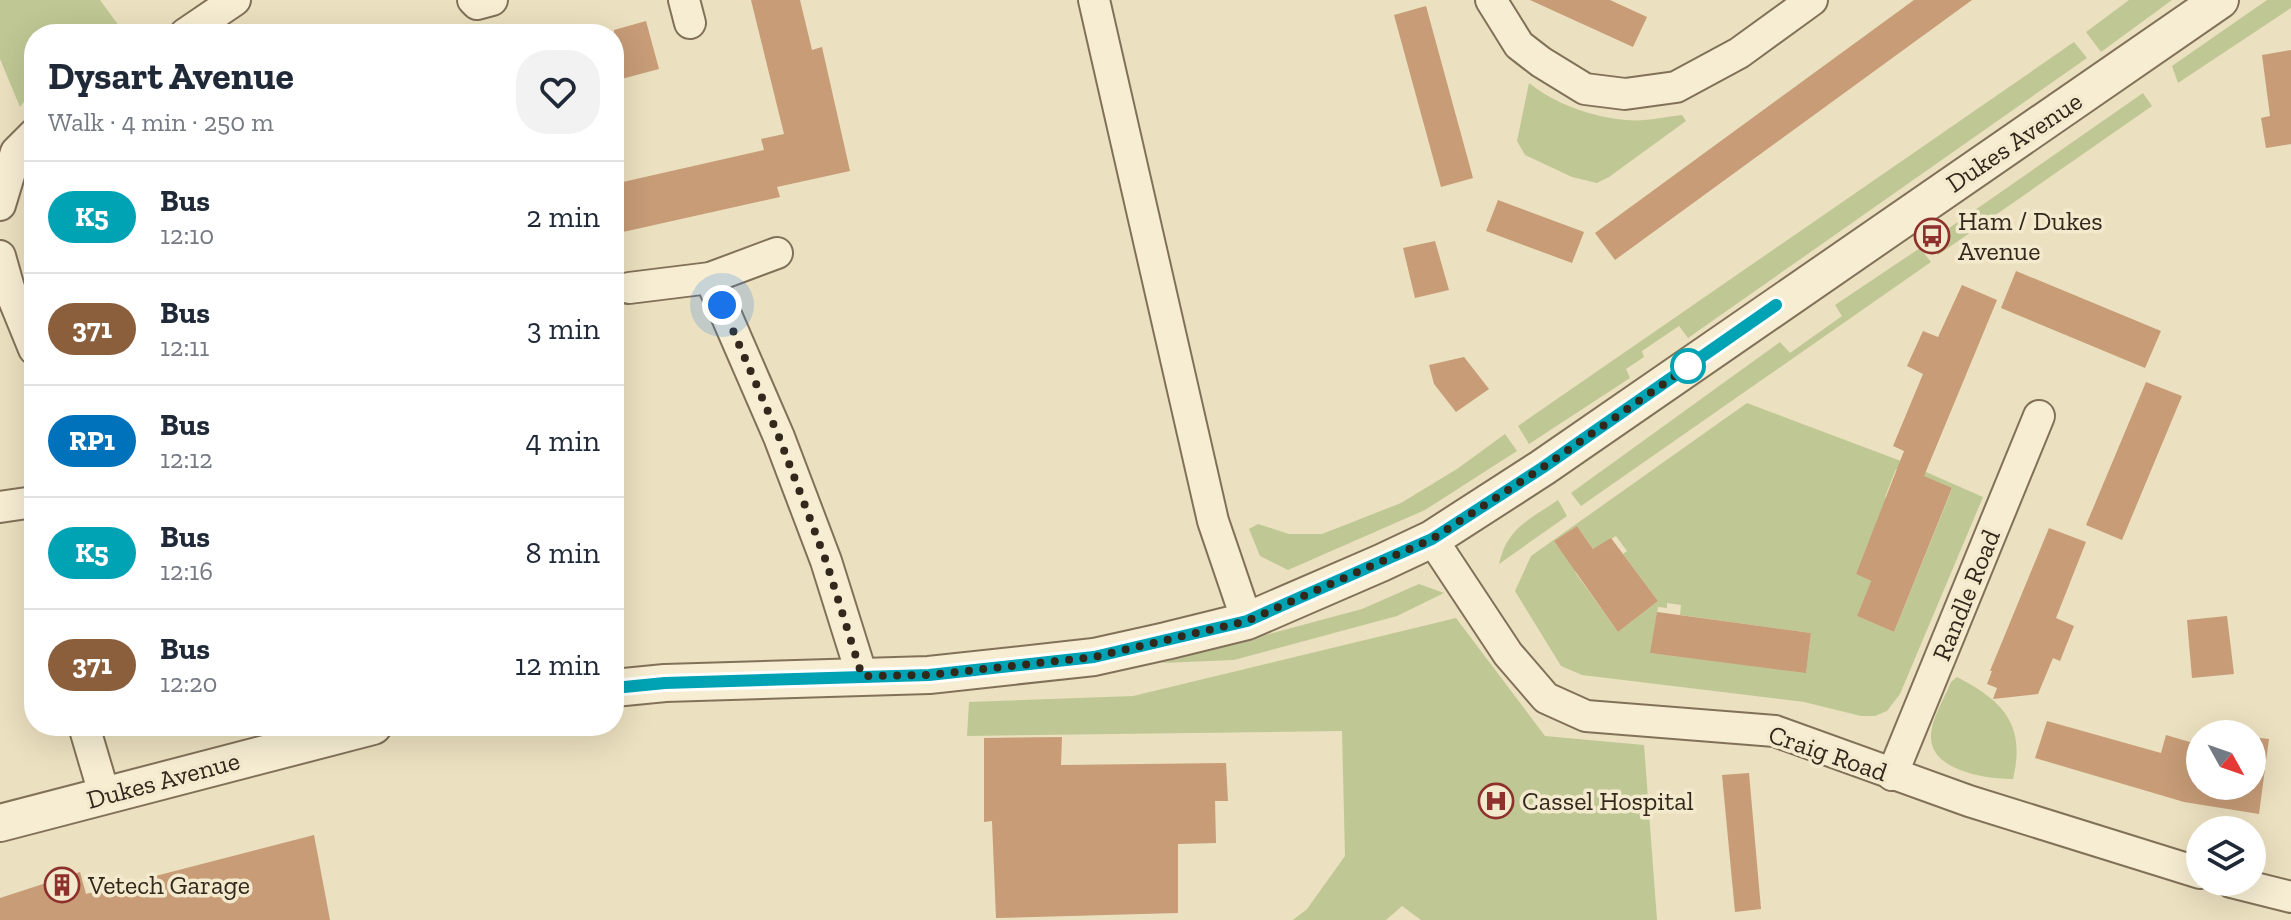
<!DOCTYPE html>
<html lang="en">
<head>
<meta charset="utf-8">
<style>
  body { margin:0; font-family:"Zilla Slab",serif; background:#f2f2f3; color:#1f2937; height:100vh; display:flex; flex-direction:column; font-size:30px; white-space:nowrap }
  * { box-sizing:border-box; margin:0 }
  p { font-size:26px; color:#747a83 }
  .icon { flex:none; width:44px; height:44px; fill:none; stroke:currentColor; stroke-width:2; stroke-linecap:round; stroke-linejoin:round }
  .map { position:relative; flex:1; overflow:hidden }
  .side { position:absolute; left:24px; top:24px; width:600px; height:712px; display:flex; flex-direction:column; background:#fff; border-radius:32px; box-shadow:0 8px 32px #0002 }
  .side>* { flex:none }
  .badge { padding:0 16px; border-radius:26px; font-size:28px; line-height:52px }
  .needle { width:52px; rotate:130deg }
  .fabs { position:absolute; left:2186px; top:720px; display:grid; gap:16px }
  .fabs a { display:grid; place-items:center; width:80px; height:80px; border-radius:50%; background:#fff; box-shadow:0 8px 32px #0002; font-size:40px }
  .you { position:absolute; width:40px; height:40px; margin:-20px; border:6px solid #fff; border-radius:50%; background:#1a73e8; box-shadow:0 0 0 12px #1a73e833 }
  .map>.badge { position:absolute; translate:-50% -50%; box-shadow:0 0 0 4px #fff }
  .round { display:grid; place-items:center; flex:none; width:84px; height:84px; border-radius:32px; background:#f2f2f3 }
  .overview { display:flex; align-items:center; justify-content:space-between; height:136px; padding:0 24px }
  h1 { font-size:38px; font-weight:800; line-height:60px }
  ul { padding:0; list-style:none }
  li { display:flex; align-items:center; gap:24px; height:112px; padding:0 24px; border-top:2px solid #e0e1e3 }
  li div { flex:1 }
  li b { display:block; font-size:30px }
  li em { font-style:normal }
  li .badge { min-width:88px; font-weight:700; text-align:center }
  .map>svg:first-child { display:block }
</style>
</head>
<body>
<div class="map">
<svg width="2291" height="920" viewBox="0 0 2291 920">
  <rect width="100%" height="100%" fill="#ebe0bf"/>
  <!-- green -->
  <g fill="#bfc894" fill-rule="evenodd">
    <polygon points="0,0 100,0 125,34 34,34 34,89 20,107 0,59"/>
    <polygon points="2129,0 2172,0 2101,52 2086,32"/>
    <polygon points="2267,0 2291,0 2291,8 2178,83 2172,66"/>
    <polygon points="2074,42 2087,58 1688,338 1679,326 1642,351 1644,357 1626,369 1630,378 1529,444 1518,426"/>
    <path d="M1529,83C1555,104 1592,117 1626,120C1644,122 1664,117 1682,115L1686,121L1609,177L1597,183L1572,177L1525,155L1517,141Z"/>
    <polygon points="2143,93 2152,106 1938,255 1929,242"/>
    <polygon points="1920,248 1931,262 1581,506 1571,493 1780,342 1790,353 1842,316 1835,305"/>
    <path d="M1747,403L1901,461L1983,497L1900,694L1887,711L1875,716H1861L1804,702L1582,675L1561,666L1515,591L1531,556ZM1896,469L1952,489L1894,632L1857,616L1871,581L1856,574L1869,541L1903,505L1885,497ZM1577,526L1594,550L1572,565L1554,541ZM1616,536L1627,551L1623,554L1658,601L1618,632L1575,572L1603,550L1601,545ZM1667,603L1681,605L1680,615L1811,633L1806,672L1651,653L1658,607L1667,608Z"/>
    <polygon points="1505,434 1517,451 1425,510 1288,570 1260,556 1249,529 1258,524 1289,534 1322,534 1401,503 1457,469"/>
    <path d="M1558,500L1567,516L1499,564C1507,528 1529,520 1558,500Z"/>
    <polygon points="1419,584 1444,593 1397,616 1234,660 1162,663 1362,609"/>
    <polygon points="1456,618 1545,736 1644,745 1657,920 1421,920 1402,906 1386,920 1293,920 1307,909 1345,856 1342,731 967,736 969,702 1133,696"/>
    <path d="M1957,677C2003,701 2026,724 2013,779C1987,779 1930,771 1931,736C1931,720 1945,697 1951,682Z"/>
  </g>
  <!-- building -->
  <g fill="#c79c77">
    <polygon points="751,0 800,0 812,50 822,47 850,171 777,187 780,197 614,234 614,184 764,150 761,139 784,134"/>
    <polygon points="1530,0 1610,0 1647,17 1633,47"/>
    <polygon points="1914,0 1972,0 1615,260 1595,233"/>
    <polygon points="1426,6 1473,178 1441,187 1394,15"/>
    <polygon points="646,21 659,69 614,81 614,30"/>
    <polygon points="2291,50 2291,144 2266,148 2261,118 2270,116 2262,55"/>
    <polygon points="1498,200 1584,232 1572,263 1486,231"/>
    <polygon points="1435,241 1449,290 1415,298 1403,248"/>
    <polygon points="2016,271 2161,331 2145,368 2001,308"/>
    <polygon points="1962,285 1997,300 1924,476 1952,488 1894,632 1857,616 1871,581 1856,574 1904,451 1893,446 1923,374 1907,366 1923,331 1938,337"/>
    <polygon points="1464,357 1489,389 1456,412 1434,384 1429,365"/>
    <polygon points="2146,382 2182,396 2122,540 2086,525"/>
    <polygon points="1577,526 1593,549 1611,538 1658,601 1618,632 1554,541"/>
    <polygon points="2049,528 2086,542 2056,618 2074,626 2060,661 2053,658 2038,694 1993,699 1997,688 1987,684 1992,671 1990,671"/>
    <polygon points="1657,612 1811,633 1806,673 1650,653"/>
    <polygon points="2227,616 2234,674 2192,678 2187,620"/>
    <polygon points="2047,721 2161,753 2166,735 2200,745 2200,786 2252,786 2252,737 2269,739 2259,814 2184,802 2035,758"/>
    <polygon points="1062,737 1061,765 1226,763 1228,801 1215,801 1216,843 1178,844 1178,913 996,918 992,821 984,822 984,738"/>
    <polygon points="1749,773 1761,909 1735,912 1722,775"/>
    <polygon points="314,835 330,920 0,920 0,898 80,872 86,894"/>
  </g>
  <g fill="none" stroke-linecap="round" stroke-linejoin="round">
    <!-- minor casing -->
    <g stroke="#827159" stroke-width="34">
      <g id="minor">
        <polyline points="473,0 477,4 492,0"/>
        <polyline points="684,0 690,23"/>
        <polyline points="1094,0 1213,521 1247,621"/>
        <polyline points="1491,0 1519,45 1541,62 1585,89 1625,94 1676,87 1739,53 1812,0"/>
        <polyline points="185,34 235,0"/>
        <polyline points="0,205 16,152 34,134"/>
        <polyline points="0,256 9,288 34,349"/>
        <polyline points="710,278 779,437 826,561 862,676"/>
        <polyline points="629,288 710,278 777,253"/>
        <polyline points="0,507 34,502"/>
        <polyline points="1432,539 1508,654 1546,698 1586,716 1775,731 1969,801 2200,873"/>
        <polyline points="84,726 105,797"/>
        <polyline points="1892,775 2039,416"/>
        <polyline points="2231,882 2291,897"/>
      </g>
    </g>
    <!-- tertiary casing -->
    <g stroke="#827159" stroke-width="40">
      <g id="tertiary">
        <polyline points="614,688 665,683 929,675 1094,657 1166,641 1247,621 1381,563 1432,539 1542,468 2220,0"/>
        <polyline points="0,823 373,726"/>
      </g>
    </g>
    <!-- minor -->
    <use href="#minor" stroke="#f6edd2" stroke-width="30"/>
    <!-- tertiary -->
    <use href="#tertiary" stroke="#f6edd2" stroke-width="36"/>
  </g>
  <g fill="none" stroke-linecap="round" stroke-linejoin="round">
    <!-- line casing -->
    <g stroke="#fff" stroke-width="18">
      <polyline id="line" points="614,688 665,683 929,675 1094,657 1247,621 1432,539 1542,468 1776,305"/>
    </g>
    <!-- line -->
    <use href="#line" stroke="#00a3b4" stroke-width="12"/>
    <!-- walk -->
    <polyline stroke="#32281c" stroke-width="8" stroke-dasharray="0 14.4" points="722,305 779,437 826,561 862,676 929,675 1094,657 1247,621 1432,539 1542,468 1698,360 1688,366"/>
  </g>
  <!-- icons -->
  <defs>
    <g id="bus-ring" transform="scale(1.8)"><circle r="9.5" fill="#f3eace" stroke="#8e312c" stroke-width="1.5"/><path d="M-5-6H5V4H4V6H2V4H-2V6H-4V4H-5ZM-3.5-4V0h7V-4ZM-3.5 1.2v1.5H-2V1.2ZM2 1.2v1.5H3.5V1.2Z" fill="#8e312c"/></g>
    <g id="hospital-ring" transform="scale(1.8)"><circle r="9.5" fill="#f3eace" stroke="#8e312c" stroke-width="1.5"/><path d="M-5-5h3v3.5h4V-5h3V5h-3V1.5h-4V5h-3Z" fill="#8e312c"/></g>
    <g id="building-ring" transform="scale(1.8)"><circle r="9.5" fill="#f3eace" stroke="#8e312c" stroke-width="1.5"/><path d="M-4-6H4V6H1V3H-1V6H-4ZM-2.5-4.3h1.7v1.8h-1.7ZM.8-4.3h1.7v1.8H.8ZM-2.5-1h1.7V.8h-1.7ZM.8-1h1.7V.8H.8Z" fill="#8e312c"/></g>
  </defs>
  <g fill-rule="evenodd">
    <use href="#bus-ring" x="1932" y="236"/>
    <use href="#hospital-ring" x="1496" y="801"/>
    <use href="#building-ring" x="62" y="885"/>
  </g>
  <!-- markers -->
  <circle fill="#fff" stroke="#00a3b4" stroke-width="4" cx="1688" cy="366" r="16"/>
  <g text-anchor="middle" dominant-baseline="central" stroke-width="7" stroke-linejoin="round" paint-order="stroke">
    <!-- street labels -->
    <g font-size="26" fill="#32281c" stroke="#f3eace">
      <text transform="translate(2014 142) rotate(-34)">Dukes Avenue</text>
      <text transform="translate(1966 595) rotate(-68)">Randle Road</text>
      <text transform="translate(1828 753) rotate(19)">Craig Road</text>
      <text transform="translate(163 780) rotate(-15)">Dukes Avenue</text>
    </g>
    <!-- poi labels -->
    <g font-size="26" fill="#32281c" stroke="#f3eace" text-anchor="start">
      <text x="1958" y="221">Ham / Dukes<tspan x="1958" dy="30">Avenue</tspan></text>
      <text x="1522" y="801">Cassel Hospital</text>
      <text x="88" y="885">Vetech Garage</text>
    </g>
  </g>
</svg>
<div class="fabs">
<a><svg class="needle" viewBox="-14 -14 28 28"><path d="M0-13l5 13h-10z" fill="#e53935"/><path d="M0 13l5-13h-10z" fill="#747a83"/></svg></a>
<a><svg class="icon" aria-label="layers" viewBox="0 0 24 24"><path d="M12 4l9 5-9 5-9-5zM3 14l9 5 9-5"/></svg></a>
</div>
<div class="you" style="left:722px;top:305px"></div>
<section class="side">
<div class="overview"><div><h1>Dysart Avenue</h1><p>Walk · 4 min · 250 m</p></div><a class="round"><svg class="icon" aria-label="heart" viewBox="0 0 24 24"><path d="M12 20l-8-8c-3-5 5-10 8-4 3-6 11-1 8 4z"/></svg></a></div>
<ul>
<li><span class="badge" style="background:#00a3b4;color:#fff">K5</span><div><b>Bus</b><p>12:10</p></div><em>2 min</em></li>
<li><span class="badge" style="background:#8b5e3c;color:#fff">371</span><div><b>Bus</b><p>12:11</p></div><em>3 min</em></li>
<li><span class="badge" style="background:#0072bc;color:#fff">RP1</span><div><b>Bus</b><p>12:12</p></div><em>4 min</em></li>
<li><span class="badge" style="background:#00a3b4;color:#fff">K5</span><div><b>Bus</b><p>12:16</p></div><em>8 min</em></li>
<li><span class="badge" style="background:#8b5e3c;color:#fff">371</span><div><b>Bus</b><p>12:20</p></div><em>12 min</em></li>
</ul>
</section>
</div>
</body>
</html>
